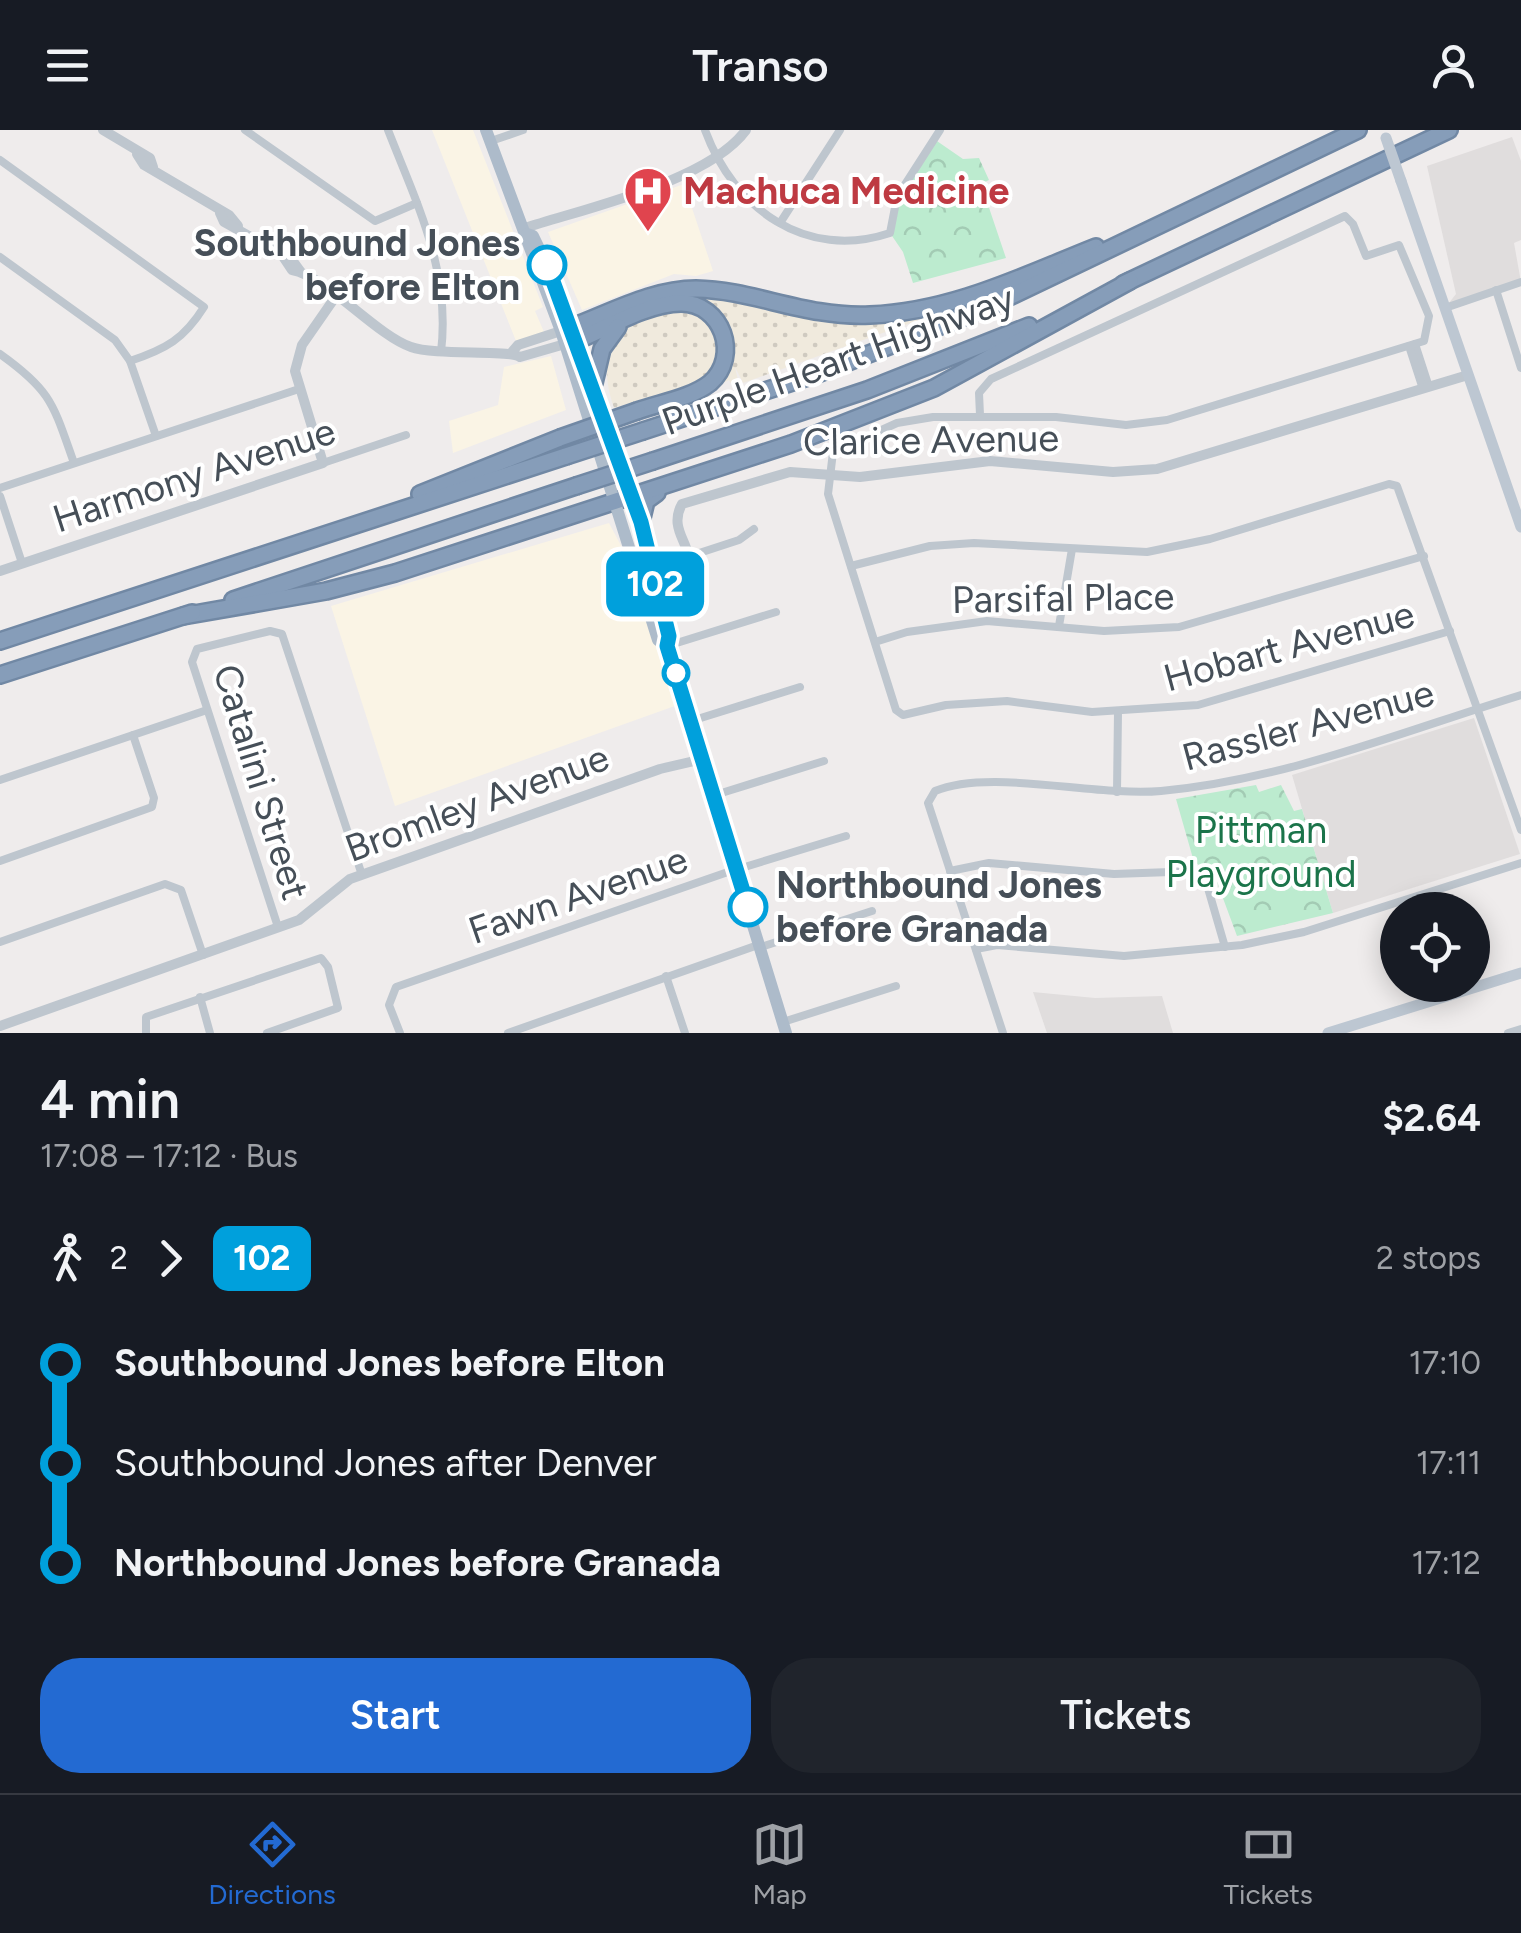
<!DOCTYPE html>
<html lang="en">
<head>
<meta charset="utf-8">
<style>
  body { margin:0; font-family:Figtree,sans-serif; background:#20242c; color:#f1f3f6; height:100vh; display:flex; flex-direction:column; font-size:38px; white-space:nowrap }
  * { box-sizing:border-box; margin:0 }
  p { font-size:32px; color:#9ea1a6 }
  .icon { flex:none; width:55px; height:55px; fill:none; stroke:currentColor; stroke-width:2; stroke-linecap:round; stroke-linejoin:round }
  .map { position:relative; height:903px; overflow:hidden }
  .drawer { display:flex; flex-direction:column; background:#171b24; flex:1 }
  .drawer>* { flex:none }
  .badge { padding:0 20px; border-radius:15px; font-size:35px; line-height:65px }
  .tools { position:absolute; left:1380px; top:762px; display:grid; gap:20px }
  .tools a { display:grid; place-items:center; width:110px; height:110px; border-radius:50%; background:#171b24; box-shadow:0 5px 25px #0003; font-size:50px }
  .map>.badge { position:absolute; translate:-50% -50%; box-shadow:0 0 0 5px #fff }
  .legs { display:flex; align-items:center; gap:15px; height:110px; padding:0 40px; font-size:32px }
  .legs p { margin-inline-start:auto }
  .headline { display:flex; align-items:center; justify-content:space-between; height:170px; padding:0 40px }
  h1 { font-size:55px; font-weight:600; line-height:75px }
  .cta { display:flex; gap:20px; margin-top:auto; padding:20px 40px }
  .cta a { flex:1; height:115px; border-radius:40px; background:#236ad2; color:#fff; font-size:40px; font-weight:600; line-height:115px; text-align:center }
  .cta a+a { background:#20242c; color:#f1f3f6 }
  ul { padding:0 40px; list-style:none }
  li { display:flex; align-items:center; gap:35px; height:100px; font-size:38px }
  li i { display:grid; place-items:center; width:15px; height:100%; margin:0 12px; background:currentColor }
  li i::after { content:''; width:25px; height:25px; margin:-12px; border:8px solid; border-radius:50%; background:#171b24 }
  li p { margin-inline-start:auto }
  li:first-child i { background:linear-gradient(#0000 50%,currentColor 0) }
  li:last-child i { background:linear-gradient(currentColor 50%,#0000 0) }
  header { display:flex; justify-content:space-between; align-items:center; height:130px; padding:0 40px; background:#171b24; font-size:45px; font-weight:600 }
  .dock { display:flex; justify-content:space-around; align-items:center; height:140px; border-top:2px solid #363941; background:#171b24; font-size:28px; color:#9ea1a6 }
  .dock a { display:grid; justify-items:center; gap:5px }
  .dock .on { color:#236ad2 }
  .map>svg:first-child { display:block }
</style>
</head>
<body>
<header><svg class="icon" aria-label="menu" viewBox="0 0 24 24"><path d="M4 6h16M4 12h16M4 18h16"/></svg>Transo<svg class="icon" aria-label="person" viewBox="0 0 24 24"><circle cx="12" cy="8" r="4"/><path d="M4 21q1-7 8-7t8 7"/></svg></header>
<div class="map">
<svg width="1521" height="903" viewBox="0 0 1521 903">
  <defs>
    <pattern id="sand-dots" width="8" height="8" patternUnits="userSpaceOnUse" patternTransform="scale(2.5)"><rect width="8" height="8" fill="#f0eadd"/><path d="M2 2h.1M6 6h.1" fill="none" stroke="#cfcac0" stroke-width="1.8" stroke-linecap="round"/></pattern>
    <pattern id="park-crowns" width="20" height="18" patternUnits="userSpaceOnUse" patternTransform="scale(2.5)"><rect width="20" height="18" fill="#bcebcf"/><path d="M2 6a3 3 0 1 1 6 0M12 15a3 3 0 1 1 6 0" fill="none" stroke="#a3cbb4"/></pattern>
  </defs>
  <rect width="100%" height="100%" fill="#efecec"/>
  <!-- commercial -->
  <g fill="#faf4e5">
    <polygon points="432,0 473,0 543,177 535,181 544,202 516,211"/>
    <polygon points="684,54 713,141 696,146 674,144 582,180 548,102"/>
    <polygon points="551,226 566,280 453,323 449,291 498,275 504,237"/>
    <polygon points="609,393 655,480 686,572 395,676 331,476"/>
  </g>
  <!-- education -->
  <g fill="#e0dddd">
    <polygon points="1512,7 1521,31 1521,110 1514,113 1521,152 1445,178 1456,164 1427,36"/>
    <polygon points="1474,588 1520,724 1333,783 1292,645"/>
    <polygon points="1033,862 1095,868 1162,866 1173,903 1047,903"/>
  </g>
  <!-- sand -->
  <g fill="url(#sand-dots)">
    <polygon points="683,167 717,167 813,188 958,176 743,253 735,237 739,255 733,257 729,250 715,257 731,209"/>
    <path d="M690,180C706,188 715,197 718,215C723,260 642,268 614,278C592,211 621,181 690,180Z"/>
  </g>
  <!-- park -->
  <g fill="url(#park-crowns)">
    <polygon points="934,9 963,29 979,28 989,50 981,54 1006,128 913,153 903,122 890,103 897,67"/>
    <polygon points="1256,655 1259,662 1281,655 1294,681 1302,679 1333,783 1237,806 1214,744 1194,732 1176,669"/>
  </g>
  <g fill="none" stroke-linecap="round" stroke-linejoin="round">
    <!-- motorway casing -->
    <g stroke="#7188a4" stroke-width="20">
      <g id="motorway">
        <polyline points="1123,154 1449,0"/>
        <path d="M572,197C612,182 653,159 696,159C754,160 805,188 870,185C951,182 1023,146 1096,117"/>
        <path d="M578,210C607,198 648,173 681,173C722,173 741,226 710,253C691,268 659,273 637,281"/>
        <polyline points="594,253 602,219 618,197"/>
        <polyline points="643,301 820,243 984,179 1358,0"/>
        <polyline points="653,331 867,260 1029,196"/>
        <polyline points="420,364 560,308"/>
        <polyline points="641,392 646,371 657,363"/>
        <polyline points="233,470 576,356"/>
        <polyline points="183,486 326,461 395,443 791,314 934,258 1130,151"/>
        <polyline points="0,511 566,326"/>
        <polyline points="0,545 192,483"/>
      </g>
    </g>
    <!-- minor -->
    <g stroke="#bec6ce" stroke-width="8">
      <polyline points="245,0 375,91 417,73"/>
      <path d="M388,0C417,74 451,141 441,222"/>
      <path d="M705,0C734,79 806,131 890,103L897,67L940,0"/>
      <polyline points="491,11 523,0"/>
      <path d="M0,30L204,177C184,209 166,219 130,231"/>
      <polyline points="780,93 840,0"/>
      <polyline points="0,127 115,210 130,231 156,306"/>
      <polyline points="1496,160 1521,238"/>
      <polyline points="1445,178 1521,152"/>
      <polyline points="1415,214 1429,257"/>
      <polyline points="1409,216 1423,259"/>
      <path d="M0,224C52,261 53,274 74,333"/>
      <polyline points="980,285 979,263 991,249 1345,86 1353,94 1366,126 1399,115 1429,186 1424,211 1167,290 1126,295 1056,287 933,287 897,293 833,322 828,364 896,580 903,585 946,575 1007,571 1092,582 1198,575 1450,501"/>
      <polyline points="323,333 406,305"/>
      <polyline points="0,358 299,259"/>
      <polyline points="0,366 22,433"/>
      <polyline points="687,427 739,410 754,399"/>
      <polyline points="851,436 930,416 974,413 1147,422 1210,409 1389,354 1397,356 1521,700"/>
      <polyline points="1059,496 1072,419"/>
      <polyline points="875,512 907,502 987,491 1104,501 1179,497 1424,426"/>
      <polyline points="667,516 776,482"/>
      <polyline points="691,591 800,557"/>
      <polyline points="0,650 207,580"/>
      <polyline points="1117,662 1118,582"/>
      <polyline points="715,665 824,631"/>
      <polyline points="0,731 152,677 154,668 133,605"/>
      <polyline points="950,741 989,733 1114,744 1199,741 1205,748 1225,817"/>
      <polyline points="278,797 192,532 197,519 270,501 282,504 362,745"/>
      <polyline points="0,812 165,754 181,760 203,825"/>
      <polyline points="761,817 872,781"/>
      <polyline points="976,819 997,815 1124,826 1242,815 1304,802 1521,733"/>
      <polyline points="666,846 685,903"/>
      <polyline points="200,867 210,903"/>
      <polyline points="783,892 896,856"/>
      <polyline points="146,903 146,887 321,828 328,837 338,878 267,903"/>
      <polyline points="400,903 389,875 396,857 725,743 846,706"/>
      <polyline points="508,903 758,815"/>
      <path d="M1003,903L928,673L935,661C990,638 1095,667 1161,661C1284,650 1404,601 1521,565"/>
      <polyline points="1508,903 1521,899"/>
    </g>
    <!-- tertiary -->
    <g stroke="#bec6ce" stroke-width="10">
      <polyline points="103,0 150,28 153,37"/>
      <polyline points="137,24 144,35 229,85 238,96"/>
      <polyline points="220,83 224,92 292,130 300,141"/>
      <path d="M525,98C586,78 709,51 746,0"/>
      <path d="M284,128L292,140C326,146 376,205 411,217C435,226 508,219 520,227L572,212"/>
      <polyline points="512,222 518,215 567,199"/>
      <polyline points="0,441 323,333 295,241 302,215 336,166"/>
      <path d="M642,460C730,429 660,413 682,374L790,342L860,347L990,331L1113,342L1157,339L1468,245"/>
      <polyline points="0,896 299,790 350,749 660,639 703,629"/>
    </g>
    <!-- secondary -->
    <g stroke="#bdc7d2" stroke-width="11">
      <polyline points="1401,51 1521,397"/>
      <polyline points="1328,903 1521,843"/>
    </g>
    <!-- primary -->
    <g stroke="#adbbca" stroke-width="12">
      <polyline points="486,0 561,201 658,510 667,516"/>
      <polyline points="527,104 533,106 555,152 610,300 648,413 669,506 667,516 786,903"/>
    </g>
    <!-- motorway -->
    <use href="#motorway" stroke="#869db9" stroke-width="15"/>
    <!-- motorway-bridge casing -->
    <g stroke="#7188a4" stroke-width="20" stroke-linecap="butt">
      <g id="motorway-bridge">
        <polyline points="560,308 637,281"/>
        <polyline points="566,326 643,301"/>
        <polyline points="576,356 653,331"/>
      </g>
    </g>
    <!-- secondary-bridge -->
    <polyline stroke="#bdc7d2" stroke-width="11" points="1386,8 1401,51"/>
    <!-- motorway-bridge -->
    <use href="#motorway-bridge" stroke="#869db9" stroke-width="15"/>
  </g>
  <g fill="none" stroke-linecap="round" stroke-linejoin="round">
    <!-- line-1 casing -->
    <g stroke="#fff" stroke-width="22">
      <polyline id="line-1" points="547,135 641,392 669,506 667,516 748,777"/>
    </g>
    <!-- line-1 -->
    <use href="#line-1" stroke="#00a0dc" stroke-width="15"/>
  </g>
  <!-- icons -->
  <defs>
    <g id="hospital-pin" transform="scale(2.5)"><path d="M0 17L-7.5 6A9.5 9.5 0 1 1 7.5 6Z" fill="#e0444e" stroke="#fff"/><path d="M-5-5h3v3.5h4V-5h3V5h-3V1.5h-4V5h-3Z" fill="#fff"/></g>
  </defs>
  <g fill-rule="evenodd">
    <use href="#hospital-pin" x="648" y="61"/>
  </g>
  <!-- markers -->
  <g fill="#fff" stroke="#00a0dc" stroke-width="5">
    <circle cx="547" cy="135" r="18"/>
    <circle cx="676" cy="543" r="12"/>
    <circle cx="748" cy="777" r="18"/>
  </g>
  <g text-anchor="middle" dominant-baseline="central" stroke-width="8" stroke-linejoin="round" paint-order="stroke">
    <!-- health labels -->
    <g font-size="38" font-weight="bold" fill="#be3a42" stroke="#fff" text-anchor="start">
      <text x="683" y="61">Machuca Medicine</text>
    </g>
    <!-- stop labels -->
    <g font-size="38" font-weight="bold" fill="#464f58" stroke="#fff" text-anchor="end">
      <text x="520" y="113">Southbound Jones<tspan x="520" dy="44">before Elton</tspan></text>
      <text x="776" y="755" text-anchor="start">Northbound Jones<tspan x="776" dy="44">before Granada</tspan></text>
    </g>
    <!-- street labels -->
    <g font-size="38" fill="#464f58" stroke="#fff">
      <text transform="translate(838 230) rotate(-20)">Purple Heart Highway</text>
      <text transform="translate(931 310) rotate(-1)">Clarice Avenue</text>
      <text transform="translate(194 345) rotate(-18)">Harmony Avenue</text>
      <text transform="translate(1063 468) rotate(-1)">Parsifal Place</text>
      <text transform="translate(1289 516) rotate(-15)">Hobart Avenue</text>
      <text transform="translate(1308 595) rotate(-15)">Rassler Avenue</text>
      <text transform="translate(261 652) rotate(73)">Catalini Street</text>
      <text transform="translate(477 673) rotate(-20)">Bromley Avenue</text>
      <text transform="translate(578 765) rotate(-19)">Fawn Avenue</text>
    </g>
    <!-- park labels -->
    <g font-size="38" fill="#1b744a" stroke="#fff">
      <text x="1261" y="700">Pittman<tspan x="1261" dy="44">Playground</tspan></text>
    </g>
  </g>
</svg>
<div class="tools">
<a><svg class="icon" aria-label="locate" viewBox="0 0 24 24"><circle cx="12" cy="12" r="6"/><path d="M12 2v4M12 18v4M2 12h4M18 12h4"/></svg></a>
</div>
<b class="badge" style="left:655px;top:454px;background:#00a0dc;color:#fff">102</b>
</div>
<section class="drawer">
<div class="headline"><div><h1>4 min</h1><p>17:08 – 17:12 · Bus</p></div><b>$2.64</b></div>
<div class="legs"><svg class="icon" aria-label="walk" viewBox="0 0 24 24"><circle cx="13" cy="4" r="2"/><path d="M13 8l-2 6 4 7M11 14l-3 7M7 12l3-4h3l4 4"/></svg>2<svg class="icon" aria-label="forward" viewBox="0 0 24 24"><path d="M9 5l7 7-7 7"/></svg><b class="badge" style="background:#00a0dc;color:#fff">102</b><p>2 stops</p></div>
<ul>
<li><i style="color:#00a0dc"></i><b>Southbound Jones before Elton</b><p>17:10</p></li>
<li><i style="color:#00a0dc"></i><span>Southbound Jones after Denver</span><p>17:11</p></li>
<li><i style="color:#00a0dc"></i><b>Northbound Jones before Granada</b><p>17:12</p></li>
</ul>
<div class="cta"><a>Start</a><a>Tickets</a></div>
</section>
<nav class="dock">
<a class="on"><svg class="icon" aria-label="directions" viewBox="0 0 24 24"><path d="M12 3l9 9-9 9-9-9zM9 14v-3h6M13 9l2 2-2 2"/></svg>Directions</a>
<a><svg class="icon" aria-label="map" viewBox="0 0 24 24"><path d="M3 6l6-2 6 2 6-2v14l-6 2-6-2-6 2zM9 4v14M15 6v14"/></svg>Map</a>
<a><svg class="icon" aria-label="tickets" viewBox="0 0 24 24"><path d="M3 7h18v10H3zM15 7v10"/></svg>Tickets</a>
</nav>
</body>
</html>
